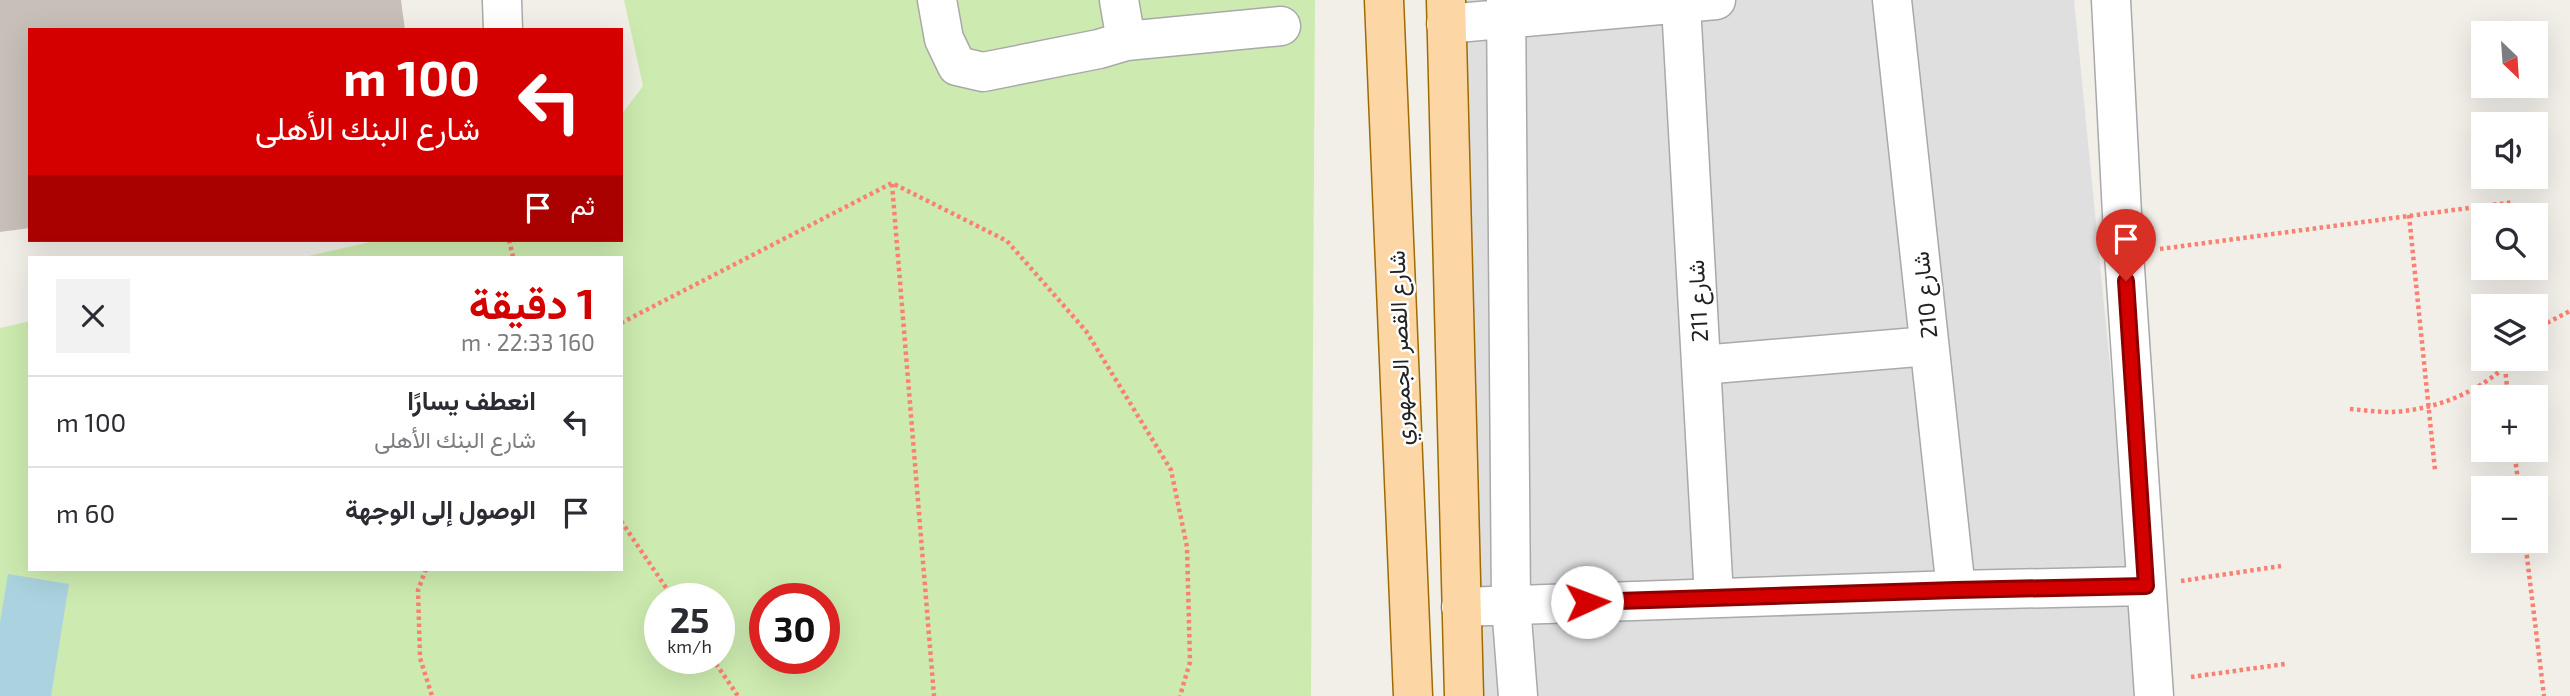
<!DOCTYPE html>
<html lang="ar">
<meta charset="utf-8">
<style>
:root{--surface:#fff;--page:#f2f2f3;--text:#2b2b33;--muted:#7c7c81;--line:#e1e1e2;--accent:#d40000}
body{margin:0;font-family:"Exo 2",Vazirmatn,sans-serif;background:var(--page);color:var(--text);direction:rtl;height:100vh;display:flex;flex-direction:column;font-size:26px;white-space:nowrap}
*{box-sizing:border-box;margin:0}
p{font-size:23px;color:var(--muted)}
.icon{flex:none;width:38px;height:38px;fill:none;stroke:currentColor;stroke-width:2;stroke-linecap:round;stroke-linejoin:round}
.map{position:relative;flex:1;overflow:hidden;direction:ltr}
.side{position:absolute;left:28px;top:256px;width:595px;height:315px;display:flex;flex-direction:column;background:var(--surface);border-radius:0px;box-shadow:0 7px 28px #0002;direction:rtl}
.side>*{flex:none}
.top-card{position:absolute;left:28px;top:28px;width:595px;height:214px;border-radius:0px;box-shadow:0 7px 28px #0002;direction:rtl;background:#d40000;color:#fff;overflow:hidden}
.needle{width:46px;rotate:155deg}
.fabs{position:absolute;left:2471px;top:21px;display:grid;gap:14px}
.fabs a{display:grid;place-items:center;width:77px;height:77px;border-radius:0px;background:var(--surface);box-shadow:0 7px 28px #0002;font-size:35px}
.speed{position:absolute;left:644px;top:583px;display:flex;gap:14px;font-size:35px;font-weight:700;text-align:center}
.speed>*{display:grid;place-content:center;width:91px;height:91px;border-radius:50%;background:var(--surface);box-shadow:0 7px 28px #0002;line-height:1}
.speed small{font-size:18px;font-weight:400}
.speed .limit{border:10px solid #d22;background:#fff;color:#111}
.pin{position:absolute;display:grid;place-items:center;width:60px;height:60px;color:#fff;margin:-72px -30px;border-radius:50% 50% 50% 0;rotate:-45deg;box-shadow:0 0 7px #0007}
.pin .icon{rotate:45deg}
.me{position:absolute;width:77px;margin:-38px;rotate:88deg;stroke-linejoin:round;filter:drop-shadow(0 0 5px #0008)}
.turn{display:flex;align-items:center;gap:24px;height:147px;padding:0 28px;font-size:32px}
.turn .icon{width:91px;height:91px;stroke-width:2.5}
.turn b{display:block;font-size:49px;line-height:60px}
.then{display:flex;align-items:center;height:66px;padding:0 28px;background:#0003;gap:14px;font-size:26px}
.round{display:grid;place-items:center;flex:none;width:74px;height:74px;border-radius:0px;background:var(--page)}
.headline{display:flex;align-items:center;justify-content:space-between;height:119px;padding:0 28px}
h1{font-size:42px;font-weight:700;line-height:52px;color:var(--accent)}
ul{padding:0;list-style:none}
li{display:flex;align-items:center;gap:21px;height:91px;padding:0 28px;border-top:2px solid var(--line)}
li div{flex:1}
li b{display:block;font-size:26px}
li em{font-style:normal}
.map>svg:first-child{display:block}
</style>
<div class="map">
<svg width="2570" height="696" viewBox="0 0 2570 696">
<rect width="100%" height="100%" fill="#f2efe9"/>
<path fill="#e0dfdf" d="M 1431,0 L 2074,0 L 2128,548 L 2138,696 L 1464,696 Z"/>
<path fill="#cdebb0" fill-rule="evenodd" d="M 624,0 L 1315,0 L 1311,696 L 0,696 L 0,328 L 30,321 L 30,569 L 621,569 L 621,257 L 304,257 L 379,240 L 621,240 L 621,115 L 643,86 ZM 660,598 L 719,598 L 719,658 L 660,658 ZM 765,598 L 824,598 L 824,658 L 765,658 Z"/>
<path fill="#aad3df" d="M 8,574 L 69,584 L 51,696 L 0,696 L 0,622 Z"/>
<path fill="#c7bfb8" d="M 0,0 L 401,0 L 405,30 L 30,30 L 30,228 L 0,232 Z"/>
<g fill="none" stroke-linecap="round" stroke-linejoin="round">
<defs>
<path id="minor" d="M 502,0 L 503,30
M 937,0 L 944,39 L 957,66 L 983,72 L 1099,49 L 1126,41 L 1119,0
M 1506,0 L 1511,605 L 1518,696
M 1892,0 L 1956,590
M 2111,0 L 2124,253 L 2154,696
M 1681,5 L 1714,597
M 1446,24 L 1716,0
M 1126,41 L 1281,26
M 1701,365 L 1929,346
M 1461,607 L 1956,590 L 2146,586"/>
<path id="major" d="M 1384,0 L 1413,696
M 1446,0 L 1464,696"/>
</defs>
<use href="#minor" stroke="#a9a9a9" stroke-width="41"/>
<use href="#major" stroke="#a06b00" stroke-width="41"/>
<path stroke="#fa8072" stroke-width="4.5" stroke-dasharray="3.5 3.5" stroke-linecap="butt" d="M 892,184 L 934,696
M 2409,215 L 2435,470
M 509,240 L 513,257
M 2160,249 L 2514,202
M 621,323 L 892,183 L 1007,241 L 1086,331 L 1171,470 L 1187,547 L 1190,662 L 1180,696
M 2536,331 L 2541,326 L 2570,311
M 2505,367 L 2508,397
M 2350,409 C 2363,410 2376,412 2389,412 C 2432,411 2483,392 2512,359
M 2514,450 L 2519,488
M 621,521 L 673,598
M 2525,541 L 2544,696
M 426,569 L 418,590 L 420,658 L 432,696
M 2181,581 L 2281,566
M 712,658 L 738,696
M 2191,677 L 2285,664"/>
<use href="#minor" stroke="#fff" stroke-width="38"/>
<use href="#major" stroke="#fcd6a4" stroke-width="38"/>
</g>
<g fill="none" stroke-linecap="round" stroke-linejoin="round">
<defs>
<path id="route" d="M 1587,602 L 1956,590 L 2146,586 L 2126,281"/>
</defs>
<use href="#route" stroke="#8a0000" stroke-width="18"/>
<use href="#route" stroke="#d40000" stroke-width="12"/>
</g>
<g text-anchor="middle" dominant-baseline="central" stroke-width="5" stroke-linejoin="round" paint-order="stroke">
<g font-size="23" fill="#222" stroke="#fff">
<text transform="translate(1924 295) rotate(-96)">شارع 210</text>
<text transform="translate(1697 301) rotate(-93)">شارع 211</text>
<text transform="translate(1399 348) rotate(-92)">شارع القصر الجمهوري</text>
</g>
</g>
</svg>
<div class="fabs">
<a><svg class="needle" viewBox="-14 -14 28 28"><path d="M0-13l5 13h-10z" fill="#e53935"/><path d="M0 13l5-13h-10z" fill="#7c7c81"/></svg></a>
<a><svg class="icon" aria-label="sound" viewBox="0 0 24 24"><path d="M4 9h4l5-4v14l-5-4H4zM17 9q2 3 0 6"/></svg></a>
<a><svg class="icon" aria-label="search" viewBox="0 0 24 24"><circle cx="10" cy="10" r="6"/><path d="M15 15l6 6"/></svg></a>
<a><svg class="icon" aria-label="layers" viewBox="0 0 24 24"><path d="M12 4l9 5-9 5-9-5zM3 14l9 5 9-5"/></svg></a>
<a>+</a>
<a>−</a>
</div>
<div class="speed"><div>25<small>km/h</small></div><div class="limit">30</div></div>
<div class="pin" style="left:2126px;top:281px;background:#d93025"><svg class="icon" aria-label="arrive" viewBox="0 0 24 24"><path d="M6 21V4h12l-3 4 3 4H6"/></svg></div>
<svg class="me" style="left:1587px;top:602px" viewBox="-20 -20 40 40"><circle r="19" fill="#fff"/><path d="M0-13L10 11 0 6-10 11z" fill="#d40000"/></svg>
<div class="top-card">
<div class="turn"><svg class="icon" aria-label="left" viewBox="0 0 24 24"><path d="M17 20v-9H6M10 6l-5 5 5 5"/></svg><div><b>100 m</b>شارع البنك الأهلى</div></div>
<div class="then">ثم<svg class="icon" aria-label="arrive" viewBox="0 0 24 24"><path d="M6 21V4h12l-3 4 3 4H6"/></svg></div>
</div>
<section class="side">
<div class="headline"><div><h1>1 دقيقة</h1><p>160 m · 22:33</p></div><a class="round"><svg class="icon" aria-label="close" viewBox="0 0 24 24"><path d="M6 6l12 12M18 6L6 18"/></svg></a></div>
<ul>
<li><svg class="icon" aria-label="left" viewBox="0 0 24 24"><path d="M17 20v-9H6M10 6l-5 5 5 5"/></svg><div><b>انعطف يسارًا</b><p>شارع البنك الأهلى</p></div><em>100 m</em></li>
<li><svg class="icon" aria-label="arrive" viewBox="0 0 24 24"><path d="M6 21V4h12l-3 4 3 4H6"/></svg><div><b>الوصول إلى الوجهة</b></div><em>60 m</em></li>
</ul>
</section>
</div>
